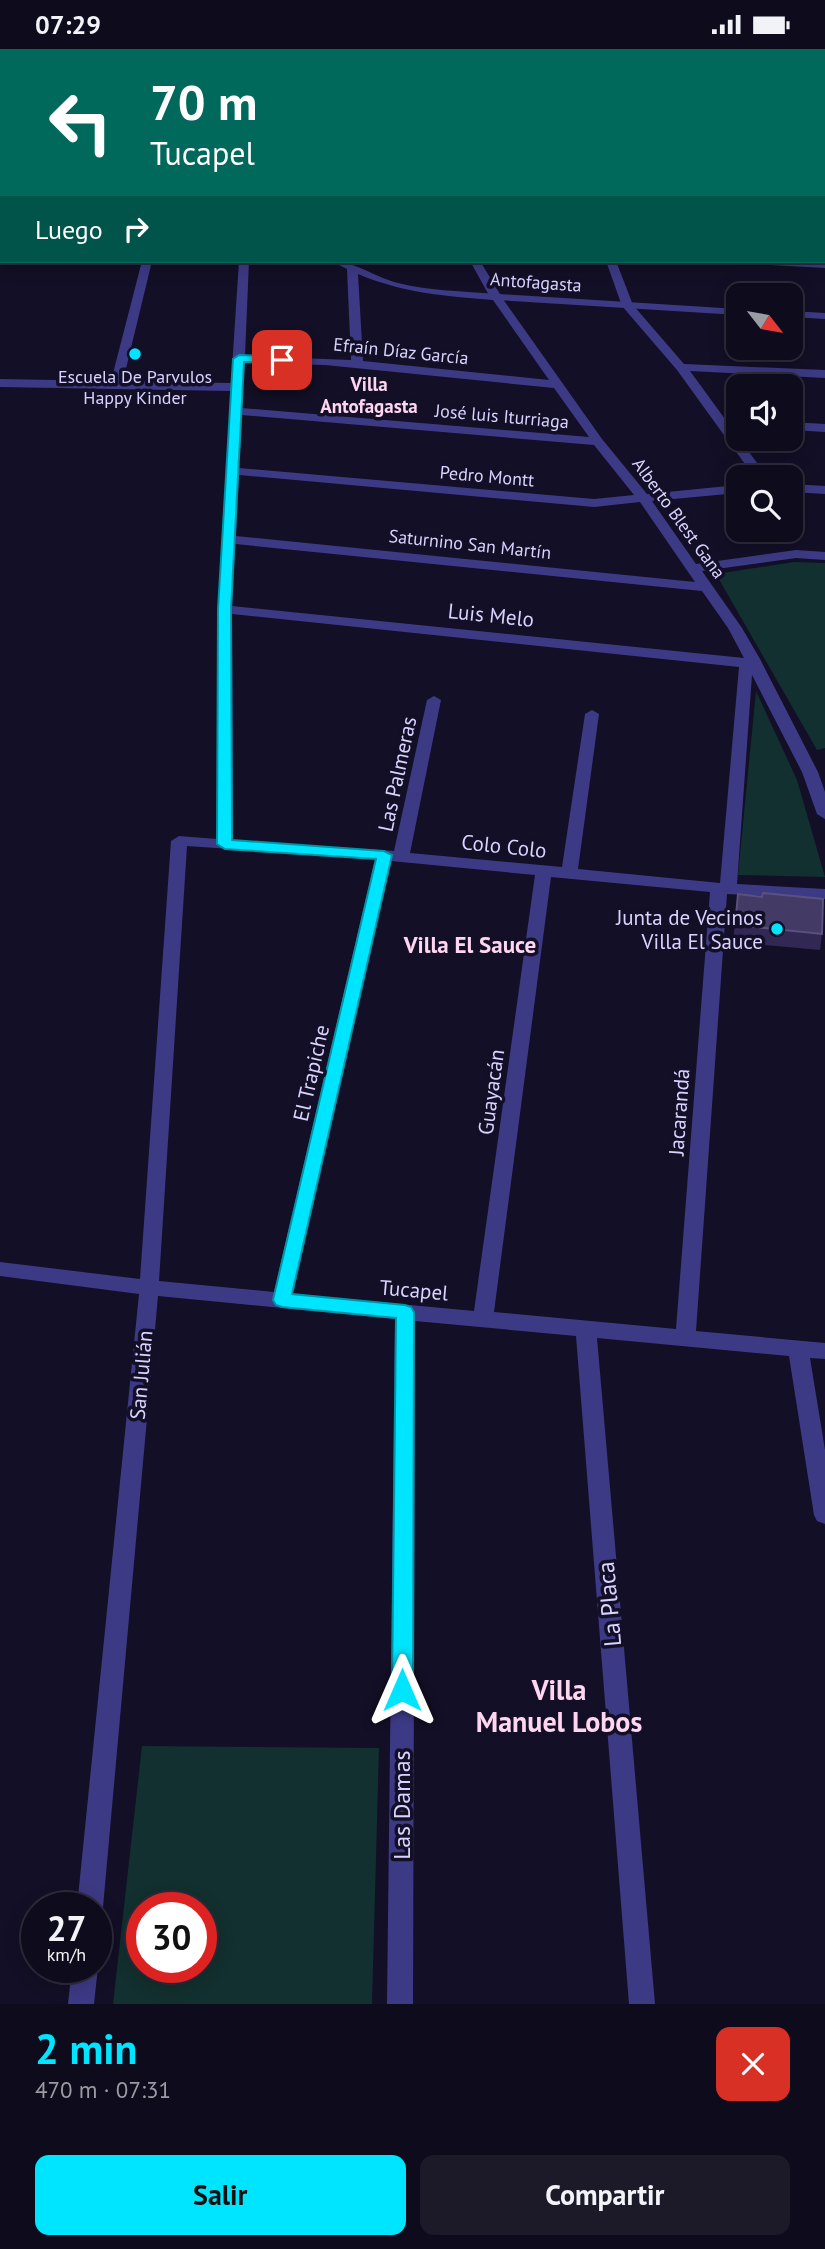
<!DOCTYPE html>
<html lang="es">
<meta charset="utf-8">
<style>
:root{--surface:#0e0b1c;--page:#1c1929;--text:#f1f3f6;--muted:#9b9ba3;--line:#2e2b3b;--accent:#00e5ff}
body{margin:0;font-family:"PT Sans",sans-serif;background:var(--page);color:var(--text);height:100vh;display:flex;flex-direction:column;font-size:26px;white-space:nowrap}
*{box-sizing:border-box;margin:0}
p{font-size:23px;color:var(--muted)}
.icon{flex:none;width:38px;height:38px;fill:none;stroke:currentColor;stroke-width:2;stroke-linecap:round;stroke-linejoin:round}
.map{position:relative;height:1955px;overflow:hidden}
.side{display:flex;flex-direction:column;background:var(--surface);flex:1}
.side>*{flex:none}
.top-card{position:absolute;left:0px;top:0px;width:826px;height:214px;box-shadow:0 4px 18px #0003,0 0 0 2px var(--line);background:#00695c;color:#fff;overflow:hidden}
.needle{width:46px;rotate:121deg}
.tools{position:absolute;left:726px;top:234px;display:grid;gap:14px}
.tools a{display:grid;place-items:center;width:77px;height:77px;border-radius:14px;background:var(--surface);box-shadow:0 4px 18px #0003,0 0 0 2px var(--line);font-size:35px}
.speed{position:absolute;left:21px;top:1843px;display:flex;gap:14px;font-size:35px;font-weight:700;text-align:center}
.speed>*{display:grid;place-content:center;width:91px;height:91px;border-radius:50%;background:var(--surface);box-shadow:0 4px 18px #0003,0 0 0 2px var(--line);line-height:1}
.speed small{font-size:18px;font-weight:400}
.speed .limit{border:10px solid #d22;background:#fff;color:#111}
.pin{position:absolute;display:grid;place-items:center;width:60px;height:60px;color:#fff;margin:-30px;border-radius:14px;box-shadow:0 4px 10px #0006}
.me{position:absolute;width:77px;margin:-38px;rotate:0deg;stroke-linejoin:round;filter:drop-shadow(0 0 5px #0008)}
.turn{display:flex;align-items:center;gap:24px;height:147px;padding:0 35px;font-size:32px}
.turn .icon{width:91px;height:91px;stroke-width:2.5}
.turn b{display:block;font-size:49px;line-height:60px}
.then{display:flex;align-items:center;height:66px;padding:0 35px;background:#0003;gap:14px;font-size:26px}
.round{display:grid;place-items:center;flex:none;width:74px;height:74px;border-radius:14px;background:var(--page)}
.head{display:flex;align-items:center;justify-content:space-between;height:119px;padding:0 35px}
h1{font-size:42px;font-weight:800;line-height:52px;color:var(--accent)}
.button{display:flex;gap:14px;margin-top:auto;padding:14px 35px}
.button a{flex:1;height:80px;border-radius:14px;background:var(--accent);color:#111;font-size:28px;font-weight:800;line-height:80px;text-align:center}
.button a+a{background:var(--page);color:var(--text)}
.status{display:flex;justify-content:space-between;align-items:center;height:49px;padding:0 35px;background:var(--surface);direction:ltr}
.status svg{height:19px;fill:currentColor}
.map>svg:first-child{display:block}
</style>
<div class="status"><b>07:29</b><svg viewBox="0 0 49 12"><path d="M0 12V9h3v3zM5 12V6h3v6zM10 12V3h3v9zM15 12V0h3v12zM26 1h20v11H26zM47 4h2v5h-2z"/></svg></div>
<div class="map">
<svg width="825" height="1955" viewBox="0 0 825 1955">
<rect width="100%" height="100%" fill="#130f26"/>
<path fill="#12302f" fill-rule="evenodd" d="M 542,0 L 825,0 L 825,18 L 824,2 Z
M 794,513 L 825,514 L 825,699 L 817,701 L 716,525 Z
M 756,642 L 797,731 L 825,828 L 738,826 Z
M 142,1697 L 379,1699 L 372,1955 L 113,1955 ZM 201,1858 L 201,1918 L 142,1918 L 142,1858 Z"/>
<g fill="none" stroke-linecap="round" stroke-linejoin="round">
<path fill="#3d3a85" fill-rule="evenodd" d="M 69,0 L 79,0 L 69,2 Z
M 182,0 L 192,0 L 182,2 Z
M 0,16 L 2,16 L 2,22 L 0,22 Z
M 0,108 L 2,108 L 2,114 L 0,114 Z
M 824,165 L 825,165 L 825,171 L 824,171 Z
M 0,176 L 2,176 L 0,187 Z
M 0,194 L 2,194 L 2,200 L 0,200 Z
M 142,212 L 152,212 L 123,332 L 231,334 L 239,212 L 249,212 L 245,307 L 351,311 L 347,220 L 331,212 C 355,212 374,228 398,234 C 430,242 463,242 496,245 L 500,246 L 602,390 L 647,445 L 738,436 L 738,444 L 652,452 L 696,515 L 796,501 L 825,503 L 825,511 L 796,509 L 702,522 L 742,579 L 760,610 L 818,723 L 825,743 L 825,770 L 817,765 L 802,723 L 752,626 L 737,835 L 825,840 L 825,850 L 727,845 L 696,1282 L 825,1294 L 825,1310 L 810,1309 L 825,1401 L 825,1475 L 817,1472 L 814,1466 L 789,1307 L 597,1289 L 655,1955 L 629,1955 L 576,1287 L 415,1272 L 413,1955 L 387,1955 L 395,1270 L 158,1247 L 103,1858 L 96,1868 L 96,1858 L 77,1858 L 139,1245 L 0,1227 L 0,1213 L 140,1230 L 171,792 L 179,787 L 217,790 L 218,560 L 231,342 L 0,338 L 0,330 L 111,332 ZM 358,225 C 403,244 444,247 493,251 L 549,331 L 363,312 ZM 244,314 L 325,316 L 554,339 L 589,388 L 242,359 ZM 242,366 L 594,396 L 634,446 L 594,450 L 239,419 ZM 239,426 L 594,458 L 640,453 L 695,533 L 236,487 ZM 235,495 L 702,542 L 728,579 L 744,609 L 232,557 ZM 232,565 L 739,618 L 720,834 L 578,820 L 599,665 L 592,661 L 585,665 L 562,818 L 410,804 L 441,651 L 434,647 L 427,651 L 394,802 L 233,791 ZM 187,797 L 375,810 L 274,1243 L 159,1232 ZM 391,812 L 535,826 L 474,1262 L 293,1245 ZM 551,828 L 710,843 L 676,1280 L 494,1263 Z
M 606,212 L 616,212 L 633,256 L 684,315 L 825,321 L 825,329 L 690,322 L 768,429 L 755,429 L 677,321 L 622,257 Z
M 746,212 L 825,213 L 825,219 L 751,215 Z
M 791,373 L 825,375 L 825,383 L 791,381 Z
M 791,435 L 825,437 L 825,445 L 791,443 Z
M 96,1914 L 98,1918 L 94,1955 L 68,1955 L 72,1918 L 96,1918 Z"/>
<path fill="#3d3a85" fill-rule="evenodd" d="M 345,0 L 355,0 L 345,2 Z
M 470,212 L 480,212 L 500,245 L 738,260 L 738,266 L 496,251 L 490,248 Z
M 791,262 L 825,264 L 825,270 L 791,268 Z"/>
</g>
<path fill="#312854" d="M 738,845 L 822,885 L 820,901 L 733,893 Z"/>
<path fill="#433a66" stroke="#5a527e" stroke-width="2" d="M 763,844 L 823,850 L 822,885 L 735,876 L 738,845 L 762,848 Z"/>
<path fill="#00e5ff" stroke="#0095a6" stroke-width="2" d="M 239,306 L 282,307 L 287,311 L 282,314 L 244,313 L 231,560 L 232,791 L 384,802 L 392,806 L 292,1245 L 405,1256 L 411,1258 L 414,1263 L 413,1641 L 410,1648 L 402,1651 L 395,1648 L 392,1641 L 396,1269 L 282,1258 L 276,1256 L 273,1251 L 376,810 L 225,800 L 217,795 L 218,560 L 233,310 Z"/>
<g fill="#00e5ff" stroke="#130f26" stroke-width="2.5">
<circle cx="135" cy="305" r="7"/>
<circle cx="777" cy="880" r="7"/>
</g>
<g text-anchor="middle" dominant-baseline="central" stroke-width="7" stroke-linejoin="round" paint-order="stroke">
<g font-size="18" fill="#d9d4ff" stroke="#130f26">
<text transform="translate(536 233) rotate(4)">Antofagasta</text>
<text transform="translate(401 302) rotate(6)">Efraín Díaz García</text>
<text transform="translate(502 367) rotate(5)">José luis Iturriaga</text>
<text transform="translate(487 427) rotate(5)">Pedro Montt</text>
<text transform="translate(679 469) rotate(54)">Alberto Blest Gana</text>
<text transform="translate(470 495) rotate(6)">Saturnino San Martín</text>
</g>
<g font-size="18" fill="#d9d4ff" stroke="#130f26">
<text x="135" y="327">Escuela De Parvulos<tspan x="135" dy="21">Happy Kinder</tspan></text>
</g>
<g font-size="19" font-weight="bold" fill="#ffd6f0" stroke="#130f26">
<text x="369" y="335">Villa<tspan x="369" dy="22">Antofagasta</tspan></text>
</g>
<g font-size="21" fill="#d9d4ff" stroke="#130f26">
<text transform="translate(491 566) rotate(6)">Luis Melo</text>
<text transform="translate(397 725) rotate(-78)">Las Palmeras</text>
<text transform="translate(504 797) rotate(6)">Colo Colo</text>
<text transform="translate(311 1024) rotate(-77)">El Trapiche</text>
<text transform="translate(491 1043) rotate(-82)">Guayacán</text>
<text transform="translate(679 1063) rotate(-86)">Jacarandá</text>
<text transform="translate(414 1241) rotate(5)">Tucapel</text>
<text transform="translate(141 1326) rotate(-85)">San Julián</text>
</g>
<g font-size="21" fill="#d9d4ff" stroke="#130f26" text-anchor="end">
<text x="763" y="868">Junta de Vecinos<tspan x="763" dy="24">Villa El Sauce</tspan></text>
</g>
<g font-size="23" font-weight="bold" fill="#ffd6f0" stroke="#130f26">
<text x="470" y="895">Villa El Sauce</text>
</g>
<g font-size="24" fill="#d9d4ff" stroke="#130f26">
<text transform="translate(609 1555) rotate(-95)">La Placa</text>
<text transform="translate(401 1756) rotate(-90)">Las Damas</text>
</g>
<g font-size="28" font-weight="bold" fill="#ffd6f0" stroke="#130f26">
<text x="559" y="1640">Villa<tspan x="559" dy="32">Manuel Lobos</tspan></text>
</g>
</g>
</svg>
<div class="tools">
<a><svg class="needle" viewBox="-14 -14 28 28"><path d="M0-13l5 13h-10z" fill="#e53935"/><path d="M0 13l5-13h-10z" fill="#9b9ba3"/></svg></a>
<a><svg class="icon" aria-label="sound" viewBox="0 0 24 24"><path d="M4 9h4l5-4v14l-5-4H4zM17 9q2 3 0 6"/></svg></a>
<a><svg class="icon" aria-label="search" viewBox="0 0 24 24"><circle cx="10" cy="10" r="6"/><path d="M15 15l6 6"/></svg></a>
</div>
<div class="speed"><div>27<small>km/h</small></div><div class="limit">30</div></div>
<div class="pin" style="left:282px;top:311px;background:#d93025"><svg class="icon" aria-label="arrive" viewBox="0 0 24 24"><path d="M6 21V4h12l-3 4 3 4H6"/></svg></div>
<svg class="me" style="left:402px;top:1641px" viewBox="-20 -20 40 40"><path d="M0-17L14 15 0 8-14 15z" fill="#00e5ff" stroke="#fff" stroke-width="4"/></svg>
<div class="top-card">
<div class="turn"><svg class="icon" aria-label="left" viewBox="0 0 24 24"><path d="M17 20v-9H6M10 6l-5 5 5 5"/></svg><div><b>70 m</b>Tucapel</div></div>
<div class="then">Luego<svg class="icon" aria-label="right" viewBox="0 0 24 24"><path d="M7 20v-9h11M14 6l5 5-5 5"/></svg></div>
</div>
</div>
<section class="side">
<div class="head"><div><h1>2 min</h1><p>470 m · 07:31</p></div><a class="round" style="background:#d93025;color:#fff"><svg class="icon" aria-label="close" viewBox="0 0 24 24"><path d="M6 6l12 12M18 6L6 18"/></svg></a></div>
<div class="button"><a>Salir</a><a>Compartir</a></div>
</section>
